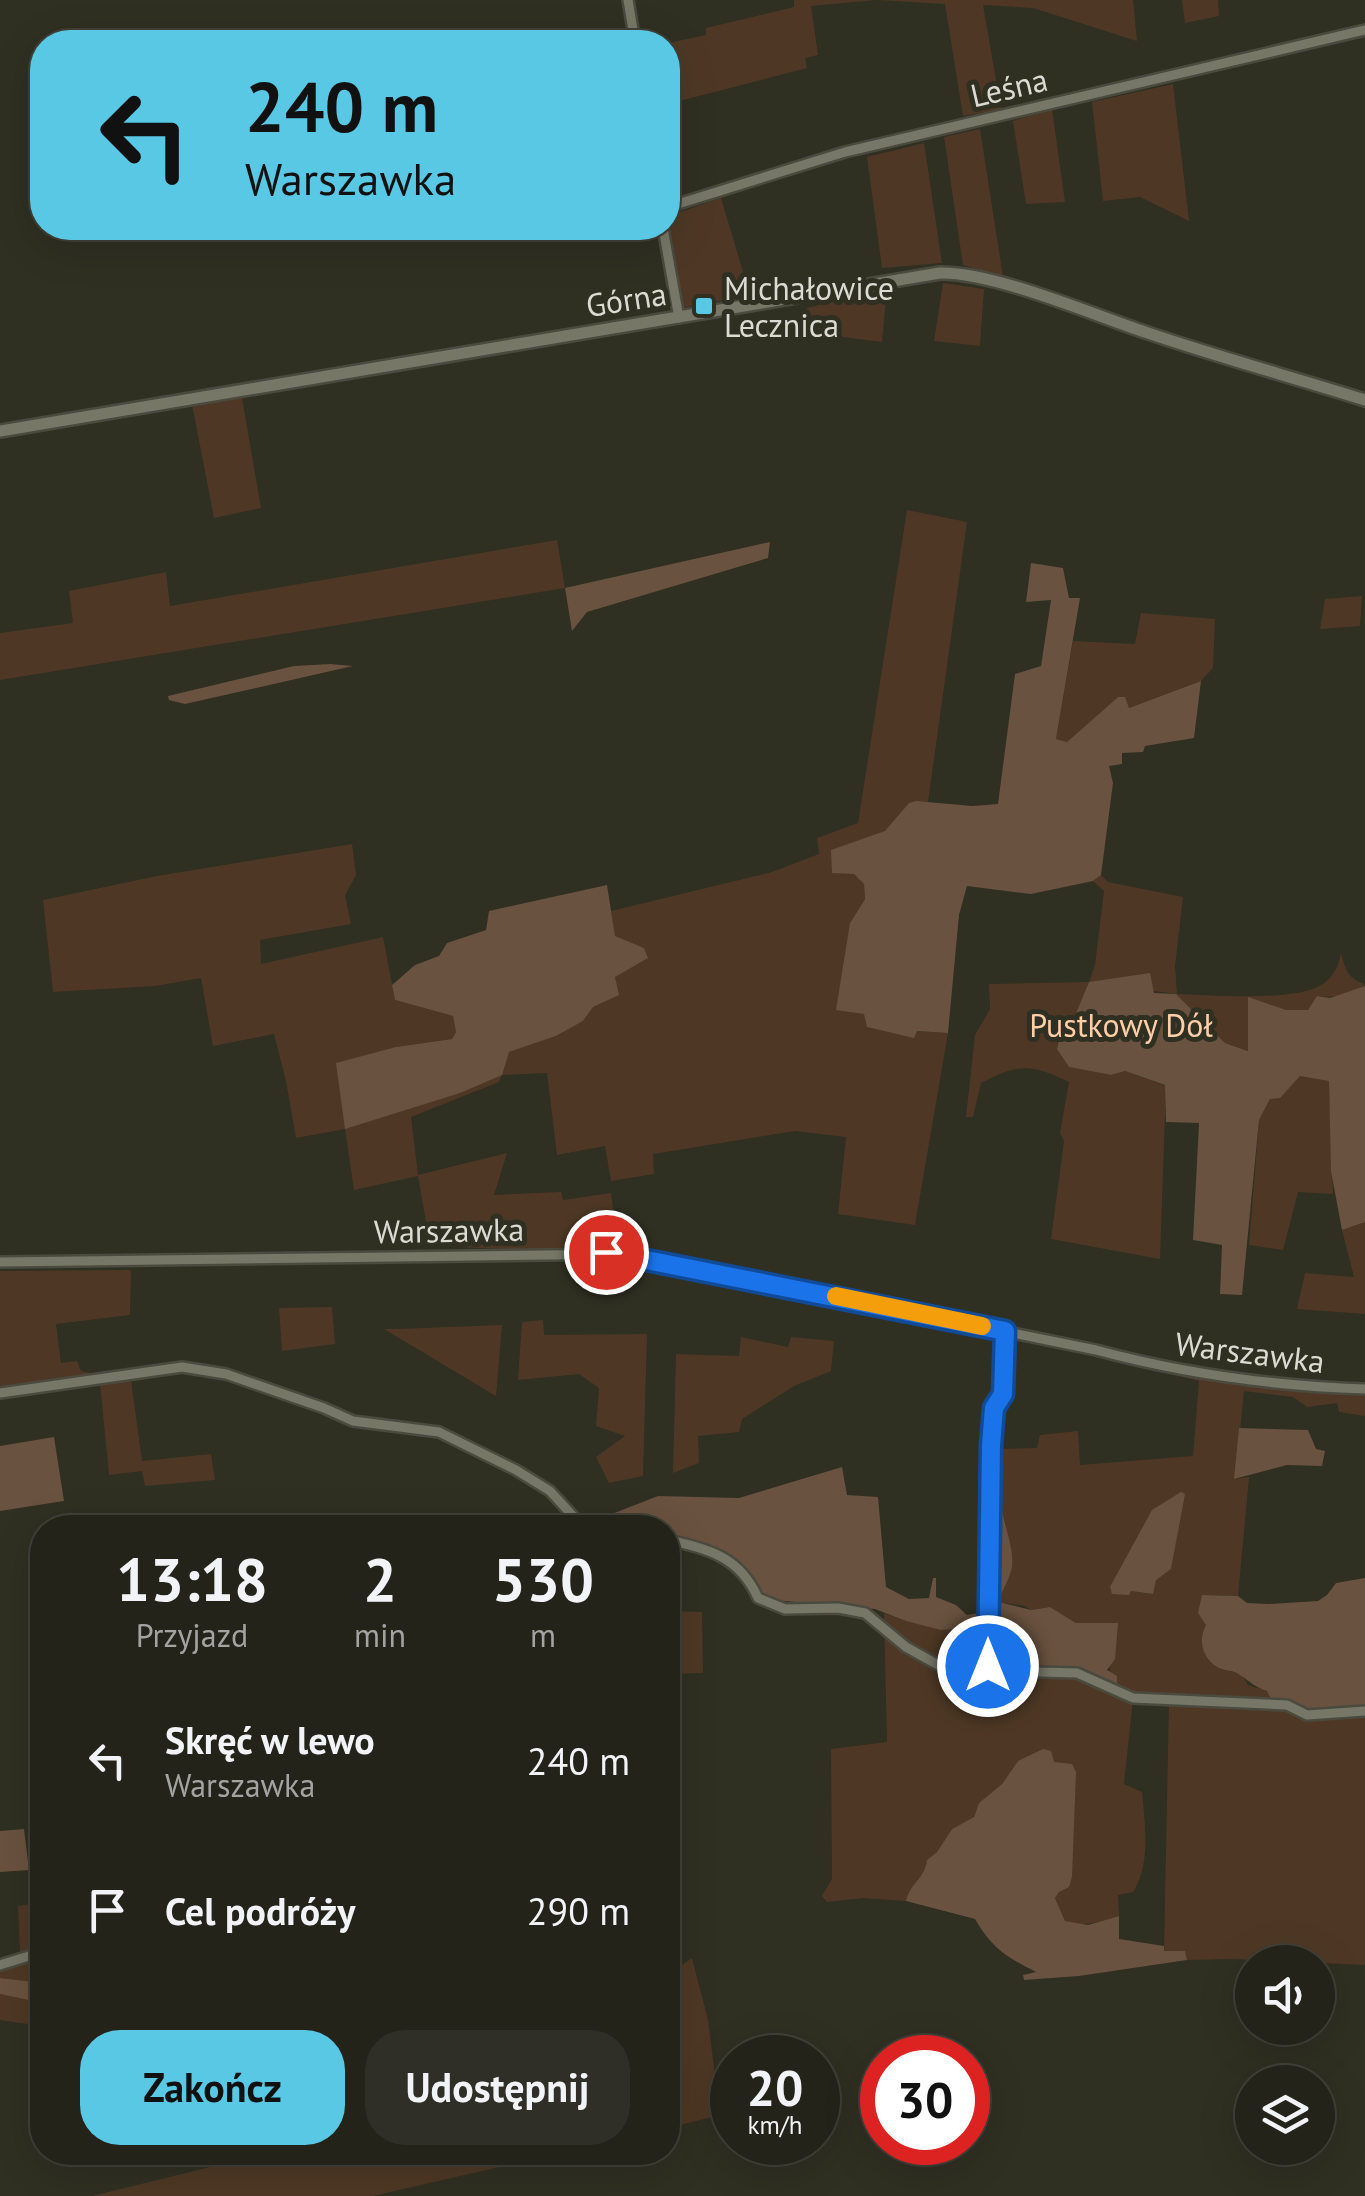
<!DOCTYPE html>
<html lang="pl">
<meta charset="utf-8">
<style>
:root{--surface:#23231a;--page:#2f2f27;--text:#f1f3f6;--muted:#a3a4a2;--line:#404039;--accent:#59c8e4}
body{margin:0;font-family:"PT Sans",sans-serif;background:var(--page);color:var(--text);height:100vh;display:flex;flex-direction:column;font-size:38px;white-space:nowrap}
*{box-sizing:border-box;margin:0}
p{font-size:32px;color:var(--muted)}
.icon{flex:none;width:55px;height:55px;fill:none;stroke:currentColor;stroke-width:2;stroke-linecap:round;stroke-linejoin:round}
.map{position:relative;flex:1;overflow:hidden}
.side{position:absolute;left:30px;top:1515px;width:650px;height:650px;display:flex;flex-direction:column;background:var(--surface);border-radius:40px;box-shadow:0 10px 40px #0002,0 0 0 2px var(--line)}
.side>*{flex:none}
.hud{position:absolute;left:30px;top:30px;width:650px;height:210px;border-radius:40px;box-shadow:0 10px 40px #0002,0 0 0 2px var(--line);background:#59c8e4;color:#111;overflow:hidden}
.buttons{position:absolute;left:1235px;top:1945px;display:grid;gap:20px}
.buttons a{display:grid;place-items:center;width:100px;height:100px;border-radius:50%;background:var(--surface);box-shadow:0 10px 40px #0002,0 0 0 2px var(--line);font-size:50px}
.speed{position:absolute;left:710px;top:2035px;display:flex;gap:20px;font-size:50px;font-weight:700;text-align:center}
.speed>*{display:grid;place-content:center;width:130px;height:130px;border-radius:50%;background:var(--surface);box-shadow:0 10px 40px #0002,0 0 0 2px var(--line);line-height:1}
.speed small{font-size:25px;font-weight:400}
.speed .limit{border:15px solid #d22;background:#fff;color:#111}
.pin{position:absolute;display:grid;place-items:center;width:85px;height:85px;color:#fff;margin:-42px;border:5px solid #fff;border-radius:50%;box-shadow:0 2px 10px #0007}
.me{position:absolute;width:110px;margin:-55px;rotate:0deg;stroke-linejoin:round;filter:drop-shadow(0 0 8px #0008)}
.turn{display:flex;align-items:center;gap:35px;height:210px;padding:0 50px;font-size:45px}
.turn .icon{width:130px;height:130px;stroke-width:2.5}
.turn b{display:block;font-size:70px;line-height:85px}
.eta{display:flex;justify-content:space-evenly;align-items:center;height:170px;text-align:center}
.eta b{font-size:60px;font-weight:700;line-height:70px}
.action{display:flex;gap:20px;margin-top:auto;padding:20px 50px}
.action a{flex:1;height:115px;border-radius:40px;background:var(--accent);color:#111;font-size:40px;font-weight:700;line-height:115px;text-align:center}
.action a+a{background:var(--page);color:var(--text)}
ul{padding:0;list-style:none}
li{display:flex;align-items:center;gap:30px;height:150px;padding:0 50px}
li div{flex:1}
li b{display:block;font-size:38px}
li em{font-style:normal}
.map>svg:first-child{display:block}
</style>
<div class="map">
<svg width="1365" height="2196" viewBox="0 0 1365 2196">
<rect width="100%" height="100%" fill="#2f2f22"/>
<path fill="#4e3825" fill-rule="evenodd" d="M 794,0 L 1133,0 L 1137,41 L 1033,8 L 983,5 L 1001,109 L 963,116 L 945,4 L 877,0 L 811,6 L 818,55 L 805,58 L 807,68 L 668,104 L 668,43 L 706,35 L 706,28 L 794,7 Z
M 1182,0 L 1218,0 L 1219,16 L 1185,23 Z
M 1173,84 L 1189,221 L 1140,197 L 1103,201 L 1092,102 Z
M 1052,109 L 1065,202 L 1026,204 L 1013,121 Z
M 980,129 L 1003,277 L 963,265 L 944,137 Z
M 924,143 L 942,263 L 882,268 L 867,157 Z
M 721,198 L 750,295 L 681,308 L 668,216 Z
M 943,283 L 984,289 L 980,346 L 934,341 Z
M 887,288 L 882,342 L 803,332 L 807,308 Z
M 242,398 L 261,508 L 214,518 L 192,404 Z
M 907,510 L 967,522 L 928,802 L 909,803 L 854,874 L 864,884 L 865,899 L 850,923 L 867,1027 L 914,1037 L 916,1031 L 948,1033 L 915,1225 L 838,1214 L 846,1137 L 795,1131 L 653,1154 L 654,1174 L 611,1181 L 605,1146 L 557,1155 L 547,1073 L 502,1075 L 499,1082 L 411,1117 L 418,1175 L 507,1153 L 494,1195 L 561,1192 L 563,1200 L 611,1193 L 618,1244 C 555,1251 493,1251 430,1244 L 418,1176 L 354,1190 L 345,1129 L 296,1138 L 286,1081 L 274,1034 L 213,1046 L 201,978 L 155,986 L 53,992 L 43,900 L 157,876 L 352,844 L 356,875 L 345,895 L 351,924 L 260,940 L 261,964 L 383,937 L 395,1000 L 453,1016 L 456,1032 L 452,1039 L 396,1047 L 407,1107 L 460,1093 L 509,1052 L 556,1036 L 583,1021 L 593,1007 L 618,995 L 615,977 L 644,948 L 615,937 L 611,911 L 772,872 L 819,854 L 817,838 L 858,823 Z
M 557,540 L 565,588 L 0,680 L 0,633 L 73,623 L 69,591 L 166,572 L 170,606 Z
M 1362,596 L 1360,626 L 1320,629 L 1325,599 Z
M 1141,613 L 1215,619 L 1213,668 L 1201,681 L 1129,708 L 1118,697 L 1067,742 L 1056,739 L 1073,641 L 1135,644 Z
M 1101,875 L 1108,882 L 1183,897 L 1175,966 L 1177,994 C 1210,995 1294,1002 1321,985 C 1334,977 1338,967 1341,953 C 1345,969 1348,979 1365,984 C 1355,996 1332,998 1317,996 L 1309,1010 L 1286,1010 L 1249,1051 L 1225,1043 L 1176,994 L 1089,982 L 1071,1025 L 1060,1036 L 1057,1048 L 1069,1067 L 1111,1075 L 1125,1071 L 1166,1086 L 1160,1259 L 1051,1239 L 1064,1141 L 1060,1133 L 1069,1082 C 1030,1063 1018,1064 981,1083 L 973,1117 L 966,1117 L 975,1035 L 990,1009 L 989,984 L 1089,982 L 1095,965 L 1104,891 L 1093,881 Z
M 1334,1020 L 1329,1089 L 1333,1194 L 1298,1192 L 1283,1250 L 1249,1245 L 1259,1120 L 1270,1099 Z
M 1365,1222 L 1365,1314 L 1297,1309 L 1305,1273 L 1354,1277 L 1342,1230 Z
M 131,1270 L 130,1315 L 56,1324 L 61,1363 L 77,1361 L 81,1371 L 99,1375 L 0,1389 L 0,1271 Z
M 332,1307 L 335,1344 L 282,1351 L 279,1308 Z
M 543,1320 L 544,1335 L 647,1334 L 643,1476 L 609,1483 L 596,1457 L 625,1436 L 596,1426 L 599,1388 L 579,1374 L 518,1380 L 522,1322 Z
M 502,1325 L 496,1396 L 384,1329 L 397,1329 Z
M 741,1337 L 788,1347 L 791,1337 L 834,1341 L 831,1371 L 794,1386 L 742,1419 L 739,1432 L 698,1436 L 699,1463 L 673,1473 L 676,1354 L 739,1356 Z
M 1136,1365 L 1246,1384 L 1365,1395 L 1365,1416 L 1339,1412 L 1337,1403 L 1307,1407 L 1293,1397 L 1244,1391 L 1235,1479 L 1249,1477 L 1238,1596 L 1202,1595 L 1215,1666 L 1242,1675 L 1248,1685 L 1267,1691 L 1365,1711 L 1365,1965 L 1235,1959 L 1187,1960 L 1185,1951 L 1164,1951 L 1169,1701 L 1133,1699 L 1124,1784 L 1142,1792 C 1145,1825 1151,1864 1133,1892 L 1118,1895 L 1119,1916 C 1101,1921 1084,1928 1065,1921 L 1055,1898 L 1059,1892 L 1072,1764 L 1018,1761 L 1002,1784 L 979,1803 L 974,1817 L 952,1829 L 937,1852 L 927,1860 C 924,1880 911,1883 906,1901 L 863,1898 L 827,1902 L 822,1896 L 832,1879 L 831,1749 L 887,1742 L 884,1613 L 906,1621 L 991,1626 L 1007,1661 L 1109,1673 L 1117,1623 L 1076,1623 L 1050,1607 L 1031,1610 L 1025,1606 L 999,1602 L 1004,1582 L 1011,1572 L 993,1510 L 993,1449 L 1037,1448 L 1040,1435 L 1078,1431 L 1080,1465 L 1193,1456 L 1199,1381 ZM 1184,1493 L 1171,1569 L 1156,1579 L 1152,1594 L 1131,1591 Z
M 131,1380 L 142,1461 L 211,1454 L 215,1480 L 145,1486 L 142,1471 L 109,1475 L 100,1383 Z
M 668,1611 L 702,1612 L 703,1673 L 668,1674 Z
M 42,1902 L 42,1948 L 20,1952 L 18,1906 Z
M 42,1955 L 42,1983 L 0,1978 L 0,1968 Z
M 692,1958 L 708,2020 L 720,2115 L 668,2128 L 668,1975 Z
M 0,1994 L 42,2003 L 42,2026 L 0,2020 Z
M 256,2153 L 256,2152 L 560,2153 L 373,2196 L 92,2196 L 255,2156 Z"/>
<path fill="#69523f" d="M 770,542 L 768,558 L 587,612 L 572,631 L 565,588 Z
M 1031,563 L 1063,568 L 1069,598 L 1080,598 L 1056,739 L 1067,742 L 1118,697 L 1125,697 L 1129,708 L 1201,681 L 1194,738 L 1145,746 L 1143,752 L 1122,753 L 1122,764 L 1109,766 L 1113,783 L 1101,875 L 1093,881 L 1031,894 L 967,886 L 959,915 L 948,1033 L 917,1031 L 914,1038 L 867,1027 L 864,1014 L 836,1010 L 850,923 L 865,899 L 864,884 L 854,874 L 832,873 L 831,850 L 885,831 L 909,803 L 916,801 L 972,806 L 998,804 L 1015,674 L 1041,666 L 1051,600 L 1026,602 Z
M 330,664 L 353,666 L 185,704 L 169,700 L 168,696 L 294,666 Z
M 607,885 L 615,936 L 644,948 L 648,958 L 615,977 L 619,995 L 593,1007 L 583,1021 L 556,1036 L 509,1052 L 502,1075 L 460,1093 L 345,1129 L 336,1063 L 396,1047 L 452,1039 L 456,1032 L 453,1016 L 395,1000 L 392,985 L 415,965 L 439,956 L 447,943 L 486,930 L 489,911 Z
M 1150,973 L 1154,993 L 1176,994 L 1225,1043 L 1248,1051 L 1248,997 L 1286,1010 L 1308,1010 L 1317,996 L 1330,998 L 1365,986 L 1365,1222 L 1342,1230 L 1331,1171 L 1329,1081 L 1300,1076 L 1280,1098 L 1270,1099 L 1259,1120 L 1242,1295 L 1220,1294 L 1222,1245 L 1193,1240 L 1199,1123 L 1166,1122 L 1165,1085 L 1125,1071 L 1111,1075 L 1069,1067 L 1057,1049 L 1060,1036 L 1071,1025 L 1089,982 Z
M 1239,1428 L 1308,1430 L 1316,1449 L 1325,1451 L 1322,1466 L 1287,1465 L 1234,1479 Z
M 54,1437 L 64,1501 L 0,1511 L 0,1446 Z
M 842,1467 L 847,1495 L 878,1497 L 886,1587 L 909,1599 L 929,1598 L 933,1578 L 936,1578 L 936,1597 L 956,1605 L 967,1615 L 979,1613 L 983,1597 L 990,1593 L 993,1510 L 1002,1511 C 1005,1527 1016,1555 1011,1571 C 1008,1582 1001,1591 999,1602 L 1031,1610 L 1050,1607 L 1076,1623 L 1118,1623 L 1115,1659 L 1107,1670 L 1117,1676 L 1117,1687 L 1077,1673 L 1012,1666 L 991,1626 L 941,1630 L 906,1621 L 875,1609 L 763,1599 C 742,1552 714,1548 668,1538 L 668,1528 L 599,1527 L 594,1521 L 658,1496 L 739,1498 Z
M 1181,1492 L 1185,1494 L 1171,1569 L 1156,1580 L 1153,1594 L 1131,1591 L 1129,1595 L 1112,1594 L 1110,1587 L 1152,1510 Z
M 1365,1578 L 1365,1711 L 1307,1715 L 1271,1699 L 1267,1691 C 1254,1687 1251,1682 1240,1675 C 1234,1670 1224,1671 1217,1667 C 1202,1658 1198,1639 1206,1625 L 1198,1613 L 1202,1595 L 1238,1596 L 1247,1603 L 1268,1604 L 1318,1601 L 1327,1595 L 1336,1583 Z
M 1043,1749 L 1051,1751 L 1054,1762 L 1072,1764 L 1076,1772 L 1072,1877 L 1069,1887 L 1059,1892 L 1055,1898 L 1065,1921 L 1088,1925 L 1119,1916 L 1119,1939 L 1164,1946 L 1164,1951 L 1185,1951 L 1187,1960 L 1079,1976 L 1024,1980 L 1023,1975 L 1036,1972 C 1006,1957 992,1948 975,1919 L 906,1901 C 910,1883 924,1880 927,1860 L 937,1852 L 952,1829 L 974,1817 L 979,1803 L 1002,1784 L 1018,1761 Z
M 24,1829 L 29,1870 L 0,1872 L 0,1831 Z
M 0,1978 L 42,1983 L 42,2003 L 0,1994 Z"/>
<g fill="none" stroke-linecap="round" stroke-linejoin="round">
<defs>
<path id="minor" d="M 628,0 L 635,42
M 668,207 L 845,152 L 1365,30
M 663,228 L 679,318
M 0,1262 L 624,1254 L 1096,1350 C 1185,1374 1274,1386 1365,1389
M 0,1393 L 182,1367 L 226,1374 L 324,1408 L 353,1421 L 439,1432 L 516,1470 L 550,1491 L 584,1528
M 668,1540 C 709,1549 740,1557 758,1598 L 785,1609 L 838,1608 L 865,1613 L 906,1647 L 940,1666 L 1013,1666 L 1040,1672 L 1077,1673 L 1133,1698 L 1287,1705 L 1307,1715 L 1365,1711
M 988,1666 L 990,1473 L 993,1417 L 1003,1393 L 1005,1331
M 0,1965 L 42,1952"/>
<path id="tertiary" d="M 0,431 L 940,273 C 994,272 1091,314 1145,332 C 1218,357 1292,377 1365,400"/>
</defs>
<use href="#minor" stroke="#4b4a3f" stroke-width="14"/>
<use href="#tertiary" stroke="#4b4a3f" stroke-width="16"/>
<use href="#minor" stroke="#777768" stroke-width="9"/>
<use href="#tertiary" stroke="#777768" stroke-width="11"/>
</g>
<g fill="none" stroke-linecap="round" stroke-linejoin="round">
<defs>
<path id="route" d="M 606,1252 L 1005,1331 L 1003,1394 L 994,1408 L 991,1445 L 988,1666"/>
</defs>
<use href="#route" stroke="#114b97" stroke-width="25"/>
<use href="#route" stroke="#1a73e8" stroke-width="18"/>
<path stroke="#f59e0b" stroke-width="18" d="M 836,1296 L 982,1326"/>
</g>
<rect fill="#59c8e4" stroke="#2f2f22" stroke-width="4" x="694" y="296" width="20" height="20" rx="5"/>
<g text-anchor="middle" dominant-baseline="central" stroke-width="10" stroke-linejoin="round" paint-order="stroke">
<g font-size="32" fill="#dbdbd3" stroke="#2f2f22">
<text transform="translate(1009 87) rotate(-13)">Leśna</text>
<text transform="translate(626 299) rotate(-9)">Górna</text>
<text transform="translate(449 1230) rotate(-1)">Warszawka</text>
<text transform="translate(1250 1352) rotate(7)">Warszawka</text>
</g>
<g font-size="32" fill="#dbdbd3" stroke="#2f2f22" text-anchor="start">
<text x="724" y="288">Michałowice<tspan x="724" dy="37">Lecznica</tspan></text>
</g>
<g font-size="32" fill="#fdcea8" stroke="#2f2f22">
<text x="1121" y="1025">Pustkowy Dół</text>
</g>
</g>
</svg>
<div class="buttons">
<a><svg class="icon" aria-label="sound" viewBox="0 0 24 24"><path d="M4 9h4l5-4v14l-5-4H4zM17 9q2 3 0 6"/></svg></a>
<a><svg class="icon" aria-label="layers" viewBox="0 0 24 24"><path d="M12 4l9 5-9 5-9-5zM3 14l9 5 9-5"/></svg></a>
</div>
<div class="speed"><div>20<small>km/h</small></div><div class="limit">30</div></div>
<div class="pin" style="left:606px;top:1252px;background:#d93025"><svg class="icon" aria-label="arrive" viewBox="0 0 24 24"><path d="M6 21V4h12l-3 4 3 4H6"/></svg></div>
<svg class="me" style="left:988px;top:1666px" viewBox="-20 -20 40 40"><circle r="17" fill="#1a73e8" stroke="#fff" stroke-width="3"/><path d="M0-11L8 9 0 5-8 9z" fill="#fff"/></svg>
<div class="hud">
<div class="turn"><svg class="icon" aria-label="left" viewBox="0 0 24 24"><path d="M17 20v-9H6M10 6l-5 5 5 5"/></svg><div><b>240 m</b>Warszawka</div></div>
</div>
<section class="side">
<div class="eta">
<div><b>13:18</b><p>Przyjazd</p></div>
<div><b>2</b><p>min</p></div>
<div><b>530</b><p>m</p></div>
</div>
<ul>
<li><svg class="icon" aria-label="left" viewBox="0 0 24 24"><path d="M17 20v-9H6M10 6l-5 5 5 5"/></svg><div><b>Skręć w lewo</b><p>Warszawka</p></div><em>240 m</em></li>
<li><svg class="icon" aria-label="arrive" viewBox="0 0 24 24"><path d="M6 21V4h12l-3 4 3 4H6"/></svg><div><b>Cel podróży</b></div><em>290 m</em></li>
</ul>
<div class="action"><a>Zakończ</a><a>Udostępnij</a></div>
</section>
</div>
